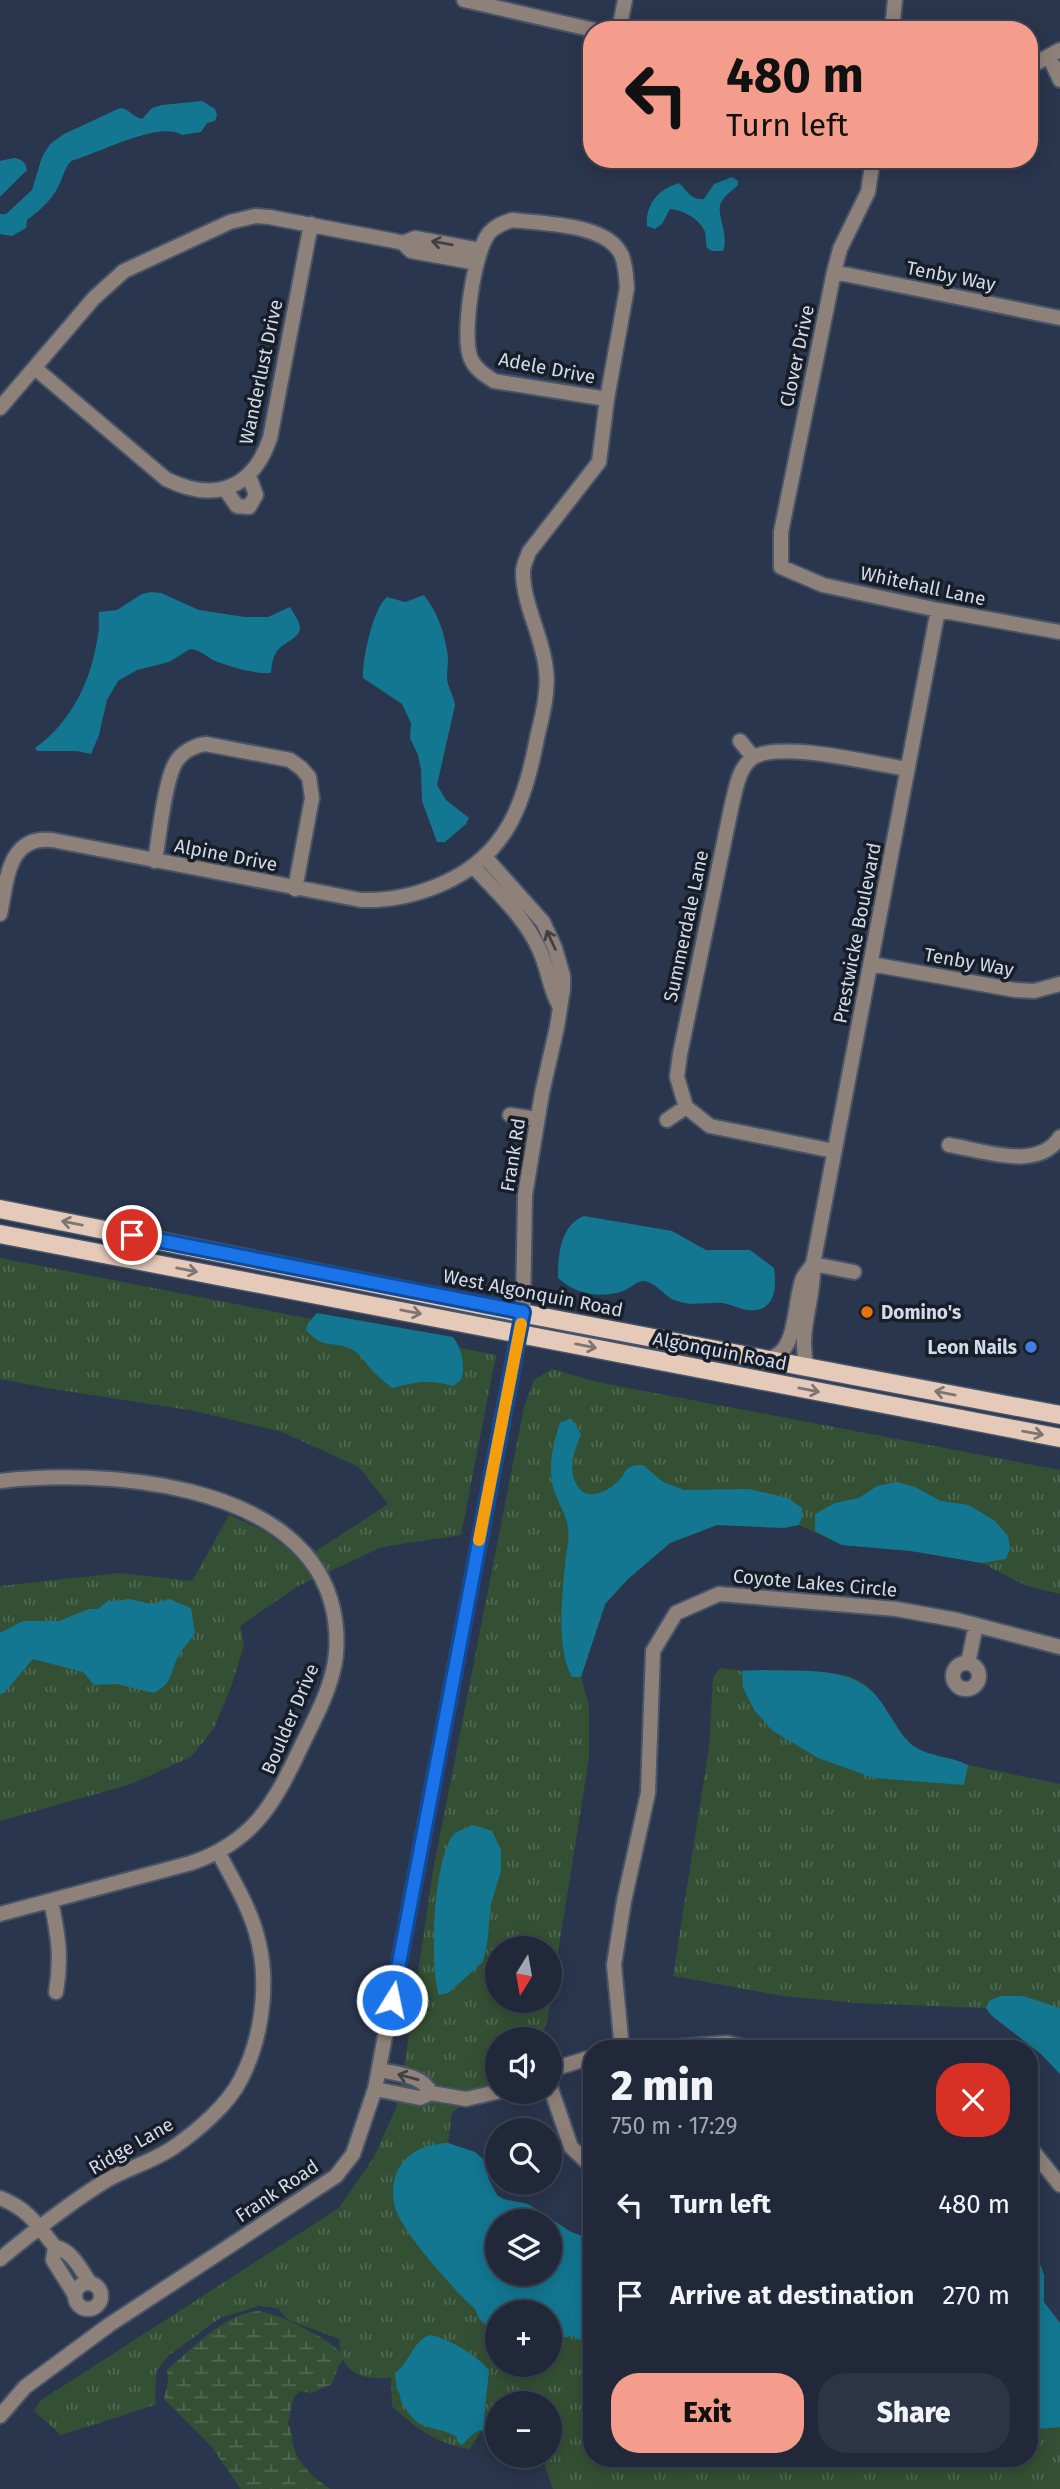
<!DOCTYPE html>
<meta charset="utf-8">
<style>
:root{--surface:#20283a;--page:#2d3445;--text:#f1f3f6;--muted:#a2a6af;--line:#3d4454;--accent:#f49d8c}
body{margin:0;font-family:"Fira Sans",sans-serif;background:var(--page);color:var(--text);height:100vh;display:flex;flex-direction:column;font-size:26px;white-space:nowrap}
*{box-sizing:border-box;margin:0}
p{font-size:23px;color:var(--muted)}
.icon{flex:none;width:38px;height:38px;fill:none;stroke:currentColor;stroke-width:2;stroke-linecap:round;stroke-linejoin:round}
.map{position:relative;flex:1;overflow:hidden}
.drawer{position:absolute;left:583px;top:2040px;width:455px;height:427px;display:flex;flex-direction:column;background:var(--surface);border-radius:28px;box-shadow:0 4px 18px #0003,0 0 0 2px var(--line)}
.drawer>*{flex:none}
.banner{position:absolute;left:583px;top:21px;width:455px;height:147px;border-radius:28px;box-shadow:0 4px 18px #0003,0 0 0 2px var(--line);background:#f49d8c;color:#111;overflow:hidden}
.needle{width:46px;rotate:191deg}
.tools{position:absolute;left:485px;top:1936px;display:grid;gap:14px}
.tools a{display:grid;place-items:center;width:77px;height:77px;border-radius:50%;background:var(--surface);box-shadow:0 4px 18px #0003,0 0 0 2px var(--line);font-size:35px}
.pin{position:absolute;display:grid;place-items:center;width:60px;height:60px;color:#fff;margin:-30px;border:4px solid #fff;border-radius:50%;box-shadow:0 2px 7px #0007}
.me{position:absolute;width:77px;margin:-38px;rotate:10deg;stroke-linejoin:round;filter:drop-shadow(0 0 5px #0008)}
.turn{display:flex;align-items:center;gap:24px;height:147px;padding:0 28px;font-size:32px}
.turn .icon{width:91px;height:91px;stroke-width:2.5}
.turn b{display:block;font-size:49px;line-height:60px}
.round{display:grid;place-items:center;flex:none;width:74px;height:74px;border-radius:28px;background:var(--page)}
.head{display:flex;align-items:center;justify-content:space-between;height:119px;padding:0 28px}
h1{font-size:42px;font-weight:800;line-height:52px}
.action{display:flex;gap:14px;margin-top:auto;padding:14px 28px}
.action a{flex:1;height:80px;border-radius:28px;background:var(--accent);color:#111;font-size:28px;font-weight:800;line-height:80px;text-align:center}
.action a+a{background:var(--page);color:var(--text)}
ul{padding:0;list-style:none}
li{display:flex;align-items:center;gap:21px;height:91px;padding:0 28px}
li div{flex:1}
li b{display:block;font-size:26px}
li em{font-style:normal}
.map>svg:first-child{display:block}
</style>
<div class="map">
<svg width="1060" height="2489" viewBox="0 0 1060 2489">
<defs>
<pattern id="grass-tufts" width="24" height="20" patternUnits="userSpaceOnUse" patternTransform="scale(1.75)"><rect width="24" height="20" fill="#345034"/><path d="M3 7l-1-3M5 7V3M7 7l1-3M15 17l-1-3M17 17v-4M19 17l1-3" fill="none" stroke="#506952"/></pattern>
<pattern id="wetland-marsh" width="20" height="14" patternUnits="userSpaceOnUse" patternTransform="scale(1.75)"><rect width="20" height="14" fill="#345034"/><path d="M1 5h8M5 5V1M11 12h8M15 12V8" fill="none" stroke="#506952"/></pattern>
</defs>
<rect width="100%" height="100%" fill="#2a364d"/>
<path fill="url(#grass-tufts)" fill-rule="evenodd" d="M 0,1258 L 496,1355 L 461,1535 L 382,1547 L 298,1586 L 240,1626 L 244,1645 L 231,1687 L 214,1728 L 191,1757 L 128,1785 L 0,1821 L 0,1586 L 119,1573 L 192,1581 L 229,1515 L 262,1530 L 293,1552 L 306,1542 L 316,1551 L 388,1504 L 359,1467 L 282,1432 L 195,1411 L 47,1388 L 0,1379 Z
M 552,1369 L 597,1382 L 1060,1470 L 1060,1594 L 1027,1586 L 982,1563 L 911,1551 L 842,1545 L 799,1525 L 784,1528 L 717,1525 L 670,1543 L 628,1579 L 606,1603 L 581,1677 L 589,1706 L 589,1758 L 547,2022 L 540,2039 L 497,2039 L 497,2082 L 483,2087 L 452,2113 L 448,2143 L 475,2152 L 483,2159 L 489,2180 L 497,2195 L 503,2199 L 528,2204 L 571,2232 L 591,2239 L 592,2459 L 1029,2459 L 1029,2253 C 1047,2268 1043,2274 1043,2294 C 1043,2306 1052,2316 1060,2323 L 1060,2489 L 553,2489 L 541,2455 L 550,2455 L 550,2403 L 497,2403 L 497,2439 L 481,2431 L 470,2449 C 439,2445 414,2427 392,2406 L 391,2378 C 360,2380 341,2373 339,2339 L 288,2320 L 278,2308 L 258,2306 L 220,2318 L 168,2356 L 156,2372 L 155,2405 L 61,2435 L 34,2411 L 40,2401 L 339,2208 L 374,2157 L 396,2108 L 405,2061 L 433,1871 L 524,1407 L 534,1380 ZM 497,1948 L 550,1948 L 550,2000 L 497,2000 ZM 497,2221 L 550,2221 L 550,2273 L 497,2273 ZM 497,2312 L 550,2312 L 550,2364 L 497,2364 Z
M 720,1668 C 752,1673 784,1671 816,1673 C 828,1673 842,1673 853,1678 C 881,1689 890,1722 909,1742 C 923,1758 950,1756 968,1765 L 1060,1784 L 1060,2074 L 1042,2055 L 991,2015 L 986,2008 L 858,2003 L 783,1996 L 673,1976 L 709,1747 L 713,1677 Z"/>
<path fill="url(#wetland-marsh)" d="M 259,2311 C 279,2314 335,2340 345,2358 L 339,2365 L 332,2384 L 311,2393 L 300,2391 L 294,2396 L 288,2423 C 293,2432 291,2441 295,2451 C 301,2468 316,2479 330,2489 L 241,2489 L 211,2446 L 164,2399 L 168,2381 L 167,2370 C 193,2348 224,2314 259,2311 Z"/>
<path fill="#137792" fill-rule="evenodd" d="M 202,101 L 215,109 L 217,115 L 215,121 L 207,123 L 201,132 L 182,135 C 159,120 95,155 71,161 C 64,169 63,178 58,187 C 51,201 39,211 27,220 L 26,228 L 12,236 L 0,234 L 0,214 L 6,214 L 32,190 L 42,157 L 50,144 L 64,134 L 120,108 C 130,109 133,117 142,119 L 152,108 L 162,105 Z
M 14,158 C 22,159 26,162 27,170 L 0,197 L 0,161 Z
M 732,177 L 738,181 L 738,185 C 733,190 725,195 722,201 C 714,213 730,233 723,251 L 712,251 L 707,248 C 705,242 707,234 704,230 C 698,218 683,210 670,209 L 662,224 L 655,229 L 647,226 C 645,204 659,189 679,183 C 688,191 690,200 704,199 L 714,184 Z
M 151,592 L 161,593 L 199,610 L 245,617 L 268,617 L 290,607 C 293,613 300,621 300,628 C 300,638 283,643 277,651 C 272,658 272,665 271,673 C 254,674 232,667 215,661 C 206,657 202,650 190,649 L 169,662 L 137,670 L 118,681 L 107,700 L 99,735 L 91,754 L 77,751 L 37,751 L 35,748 C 72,722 92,679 98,634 C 100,627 98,620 99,612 L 117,610 L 142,594 Z
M 424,595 C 438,613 445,634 448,657 C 448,664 447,671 447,679 C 448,688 454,696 455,705 L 437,785 L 446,800 L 469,818 L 466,824 L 445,842 L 437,842 L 422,801 L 421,770 L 418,755 L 410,738 L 411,723 L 402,704 L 363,678 C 362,660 373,608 387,597 L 405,602 Z
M 584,1216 L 672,1231 L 706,1250 L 750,1250 L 774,1268 C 777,1288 775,1313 748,1310 C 739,1309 731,1304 722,1303 C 705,1302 691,1307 674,1300 C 664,1296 654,1280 642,1281 C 636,1282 629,1289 623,1291 C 600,1299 575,1294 558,1278 C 558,1256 560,1225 584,1216 Z
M 317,1313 L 453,1337 C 462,1349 466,1367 461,1380 L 453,1386 C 430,1379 414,1382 392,1388 C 385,1382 377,1376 371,1369 C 365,1362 361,1354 351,1349 C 332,1340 325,1351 306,1330 L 308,1323 Z
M 571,1418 L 581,1434 C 575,1451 566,1469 578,1487 C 589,1503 612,1489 621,1478 C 624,1475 624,1472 627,1469 C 632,1465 638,1465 643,1465 L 663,1482 L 684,1490 L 749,1489 L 788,1498 L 802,1508 L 802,1517 L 799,1525 L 784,1528 L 717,1525 L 670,1543 L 628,1579 L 605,1604 L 581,1677 L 572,1677 C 556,1649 562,1597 565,1565 C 566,1554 570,1539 568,1528 C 566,1513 557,1501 553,1487 C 548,1466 553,1443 560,1423 Z
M 897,1482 L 915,1487 L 941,1501 L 969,1505 L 995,1521 L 1008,1536 L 1010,1549 L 1006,1559 L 982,1563 L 911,1551 L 842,1545 L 815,1531 L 815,1514 L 835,1503 L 859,1498 L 877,1486 Z
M 129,1599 L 152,1604 L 169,1599 L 191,1608 L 195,1633 C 189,1642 180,1651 176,1661 C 169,1678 172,1682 154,1693 L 117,1684 L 94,1685 L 83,1672 L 33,1659 L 4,1693 L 0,1694 L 0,1633 L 23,1621 L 59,1621 L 89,1609 L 98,1609 L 106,1602 Z
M 767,1670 C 807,1672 856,1665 881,1702 C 889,1713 902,1738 912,1745 C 929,1757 950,1756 968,1765 L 964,1785 L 874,1778 L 818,1758 L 773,1731 L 755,1711 L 743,1688 L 742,1671 Z
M 474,1825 L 492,1831 L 501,1850 L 501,1871 L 491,1904 L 487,1945 L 483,1962 L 448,1993 L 439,1995 C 429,1967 433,1858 454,1834 C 459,1830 468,1827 474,1825 Z
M 1000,1996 L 1023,1996 L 1060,2008 L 1060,2074 L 1042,2055 L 991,2015 L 986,2008 L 989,2001 Z
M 448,2143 L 475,2152 L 483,2159 L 489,2180 L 497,2195 L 503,2199 L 528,2204 L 571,2232 L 591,2239 L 591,2344 L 571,2336 L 550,2341 L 550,2312 L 497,2312 L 497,2334 L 479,2319 L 475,2309 C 456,2292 400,2230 395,2207 C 391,2191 393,2173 404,2161 C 416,2148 431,2144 448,2143 ZM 497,2221 L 550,2221 L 550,2273 L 497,2273 Z
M 1029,2253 L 1040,2264 L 1044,2275 L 1044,2302 L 1060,2323 L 1060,2427 L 1037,2429 L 1029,2427 Z
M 431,2335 C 451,2340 475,2354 489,2370 L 484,2419 L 485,2429 L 474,2433 L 462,2445 L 457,2441 L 457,2437 C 436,2425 419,2432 406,2409 C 402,2403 400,2401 400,2394 L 397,2390 L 395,2373 C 410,2363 413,2339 431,2335 Z"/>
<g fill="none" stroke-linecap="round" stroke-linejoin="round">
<defs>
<path id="minor" d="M 464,0 L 594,30
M 619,30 L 625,0
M 892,30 L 895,0
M 1049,56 L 1060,80
M 1029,67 L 1060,50
M 873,159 L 868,192 L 840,249 L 834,272 L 781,532 L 781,567 L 823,585 L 938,610 L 1060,632
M 512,220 C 543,224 608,223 622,256 C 626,267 626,277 627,288 L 607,399 L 494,381 C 485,375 476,370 471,359 C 461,338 474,251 489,233 C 495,226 503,223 512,220 Z
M 403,243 L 415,238 L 480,250
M 834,272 L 1060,318
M 36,369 L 166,479 C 214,503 253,489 270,438 L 311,224
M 0,408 L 94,298 L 124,271 L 230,222 L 255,216 L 269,217 L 395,241 L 403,243 L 411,251 L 477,263
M 225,489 L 237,506 L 249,507 L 256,495 L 249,476
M 740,741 L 753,757
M 155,861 C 159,838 165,774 178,759 C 184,751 196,745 206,744 L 290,760 L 301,768 L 309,777 L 312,798 L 295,889
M 474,867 C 497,893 525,917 539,949 C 548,967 549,988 559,1005
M 0,914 C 7,882 7,835 52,840 L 361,900 C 391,901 417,895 444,883 C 507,855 525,802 537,738 C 542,717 549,691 546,670 C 543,637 523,605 523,572 C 523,565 527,558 529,552 L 599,462 L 607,399
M 871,964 L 1015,990 L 1034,991 L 1060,984
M 686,1107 L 710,1126 L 834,1151
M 510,1115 L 537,1119
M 667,1120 L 686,1107 L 677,1077 L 680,1054 L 732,804 C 736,789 738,770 751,759 C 775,739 875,764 907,769
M 949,1145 C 982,1150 1038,1172 1060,1137
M 813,1264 L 854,1272
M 766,1359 C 799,1356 793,1302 803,1278 C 806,1273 810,1268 813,1264
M 807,1367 C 797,1331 815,1300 813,1264 L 938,610
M 0,1481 C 101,1469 293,1481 330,1598 C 337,1620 339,1648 333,1671 C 327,1697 312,1724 300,1749 C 274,1804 253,1842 191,1863 L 0,1914
M953 1676a13 13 0 1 1 26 0a13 13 0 1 1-26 0Z
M 968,1663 L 976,1625
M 51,1901 C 58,1934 62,1958 56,1992
M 622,2049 L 614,1965 L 624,1901 L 648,1793 L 653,1651 L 676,1613 L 719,1594 L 896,1609 L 957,1620 L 1060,1647
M 654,2049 L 727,2043 L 754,2049
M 379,2070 C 398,2074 423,2075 431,2093
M 550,2070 L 592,2057
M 550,2086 L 571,2147 L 592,2167
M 375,2089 L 420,2098 L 431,2093 L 466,2099 L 501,2091
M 1029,2146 L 1060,2185
M 0,2198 C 28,2209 37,2224 55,2247 C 72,2250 81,2270 90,2283
M 55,2247 L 53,2260 L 75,2295
M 0,2259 C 34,2231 69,2203 107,2180 C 128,2168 154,2161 174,2147 C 197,2131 228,2105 241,2079 C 261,2040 269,1988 259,1944 C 252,1911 234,1882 218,1852
M75 2296a13 13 0 1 1 26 0a13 13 0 1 1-26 0Z
M 0,2416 L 25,2387 L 109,2325 L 336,2176 L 353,2154 L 375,2089 L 382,2052 L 523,1312 L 525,1195 L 542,1093 L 557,1027 L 563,989 L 563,976 L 555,948 L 543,922 L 485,857"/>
<path id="major" d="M 0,1209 L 479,1305 L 1060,1415
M 0,1234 L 1060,1438"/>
</defs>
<use href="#minor" stroke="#485469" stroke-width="18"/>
<use href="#major" stroke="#485469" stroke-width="21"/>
<use href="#minor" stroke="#8e8179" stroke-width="14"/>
<use href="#major" stroke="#e5caba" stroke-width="18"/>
</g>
<defs><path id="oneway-shaft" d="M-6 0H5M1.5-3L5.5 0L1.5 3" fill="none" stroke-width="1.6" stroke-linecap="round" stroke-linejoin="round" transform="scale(1.75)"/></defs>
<g stroke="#414144">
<use href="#oneway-shaft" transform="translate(442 243) rotate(-170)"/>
<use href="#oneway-shaft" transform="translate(551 940) rotate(-115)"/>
<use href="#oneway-shaft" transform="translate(408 2077) rotate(-165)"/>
</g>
<g stroke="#7e7471">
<use href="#oneway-shaft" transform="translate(72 1223) rotate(-169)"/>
<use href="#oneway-shaft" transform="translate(187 1270) rotate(11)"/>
<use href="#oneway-shaft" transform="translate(411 1312) rotate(11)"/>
<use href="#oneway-shaft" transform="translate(586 1346) rotate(11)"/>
<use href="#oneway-shaft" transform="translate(809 1390) rotate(11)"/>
<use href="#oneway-shaft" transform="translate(945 1393) rotate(-169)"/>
<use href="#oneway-shaft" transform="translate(1033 1433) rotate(10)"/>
</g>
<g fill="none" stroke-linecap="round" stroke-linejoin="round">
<defs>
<path id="route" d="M 132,1235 L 523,1312 L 392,2000"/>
</defs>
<use href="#route" stroke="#114b97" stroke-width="18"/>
<use href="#route" stroke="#1a73e8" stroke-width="12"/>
<path stroke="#f59e0b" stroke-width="12" d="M 479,1540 L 521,1324"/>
</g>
<circle fill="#e8710a" stroke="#181e28" stroke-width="2.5" cx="867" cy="1312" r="7"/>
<circle fill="#3f7fe0" stroke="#181e28" stroke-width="2.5" cx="1031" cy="1347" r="7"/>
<g text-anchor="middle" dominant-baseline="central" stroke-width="7" stroke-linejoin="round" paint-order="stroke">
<g font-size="19" fill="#d3dbea" stroke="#181e28">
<text transform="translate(951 276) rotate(11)">Tenby Way</text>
<text transform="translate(797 356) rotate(-78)">Clover Drive</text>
<text transform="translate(547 368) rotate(11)">Adele Drive</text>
<text transform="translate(261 372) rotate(-78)">Wanderlust Drive</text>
<text transform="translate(923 586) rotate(12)">Whitehall Lane</text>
<text transform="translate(226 855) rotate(11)">Alpine Drive</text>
<text transform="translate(686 926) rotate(-78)">Summerdale Lane</text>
<text transform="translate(857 933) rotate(-79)">Prestwicke Boulevard</text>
<text transform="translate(969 962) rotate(10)">Tenby Way</text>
<text transform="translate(513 1155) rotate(-81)">Frank Rd</text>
<text transform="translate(533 1293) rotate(11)">West Algonquin Road</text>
<text transform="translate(720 1351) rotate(11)">Algonquin Road</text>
<text transform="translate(815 1583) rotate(5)">Coyote Lakes Circle</text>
<text transform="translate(290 1719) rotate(-67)">Boulder Drive</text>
<text transform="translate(131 2146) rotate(-30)">Ridge Lane</text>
<text transform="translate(277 2191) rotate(-34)">Frank Road</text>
</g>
<g font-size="19" font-weight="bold" fill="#d3dbea" stroke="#181e28" text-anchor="start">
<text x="881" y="1312">Domino's</text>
<text x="1017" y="1347" text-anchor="end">Leon Nails</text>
</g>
</g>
</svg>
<div class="tools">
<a><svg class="needle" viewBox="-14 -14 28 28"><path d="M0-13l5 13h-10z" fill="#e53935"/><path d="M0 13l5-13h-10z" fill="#a2a6af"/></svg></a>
<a><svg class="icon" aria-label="sound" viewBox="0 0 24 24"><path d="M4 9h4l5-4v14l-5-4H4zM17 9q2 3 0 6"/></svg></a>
<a><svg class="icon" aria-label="search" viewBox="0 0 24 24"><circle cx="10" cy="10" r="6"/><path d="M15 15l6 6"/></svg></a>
<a><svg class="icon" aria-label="layers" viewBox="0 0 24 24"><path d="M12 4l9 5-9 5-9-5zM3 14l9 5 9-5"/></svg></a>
<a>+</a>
<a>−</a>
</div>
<div class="pin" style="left:132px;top:1235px;background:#d93025"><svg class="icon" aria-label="arrive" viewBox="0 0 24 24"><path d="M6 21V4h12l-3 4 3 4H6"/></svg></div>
<svg class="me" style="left:392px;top:2000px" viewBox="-20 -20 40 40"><circle r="17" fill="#1a73e8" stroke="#fff" stroke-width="3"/><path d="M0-11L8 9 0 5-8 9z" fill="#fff"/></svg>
<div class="banner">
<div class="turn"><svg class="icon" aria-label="left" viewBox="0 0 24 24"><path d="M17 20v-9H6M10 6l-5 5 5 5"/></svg><div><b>480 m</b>Turn left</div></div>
</div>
<section class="drawer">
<div class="head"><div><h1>2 min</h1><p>750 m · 17:29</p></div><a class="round" style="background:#d93025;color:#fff"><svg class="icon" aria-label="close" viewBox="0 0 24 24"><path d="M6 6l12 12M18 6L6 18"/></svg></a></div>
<ul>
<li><svg class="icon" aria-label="left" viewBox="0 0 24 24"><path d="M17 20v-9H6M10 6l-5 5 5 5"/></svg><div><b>Turn left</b></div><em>480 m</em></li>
<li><svg class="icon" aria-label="arrive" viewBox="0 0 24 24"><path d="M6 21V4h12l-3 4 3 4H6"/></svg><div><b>Arrive at destination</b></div><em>270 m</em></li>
</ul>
<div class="action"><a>Exit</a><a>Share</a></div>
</section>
</div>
